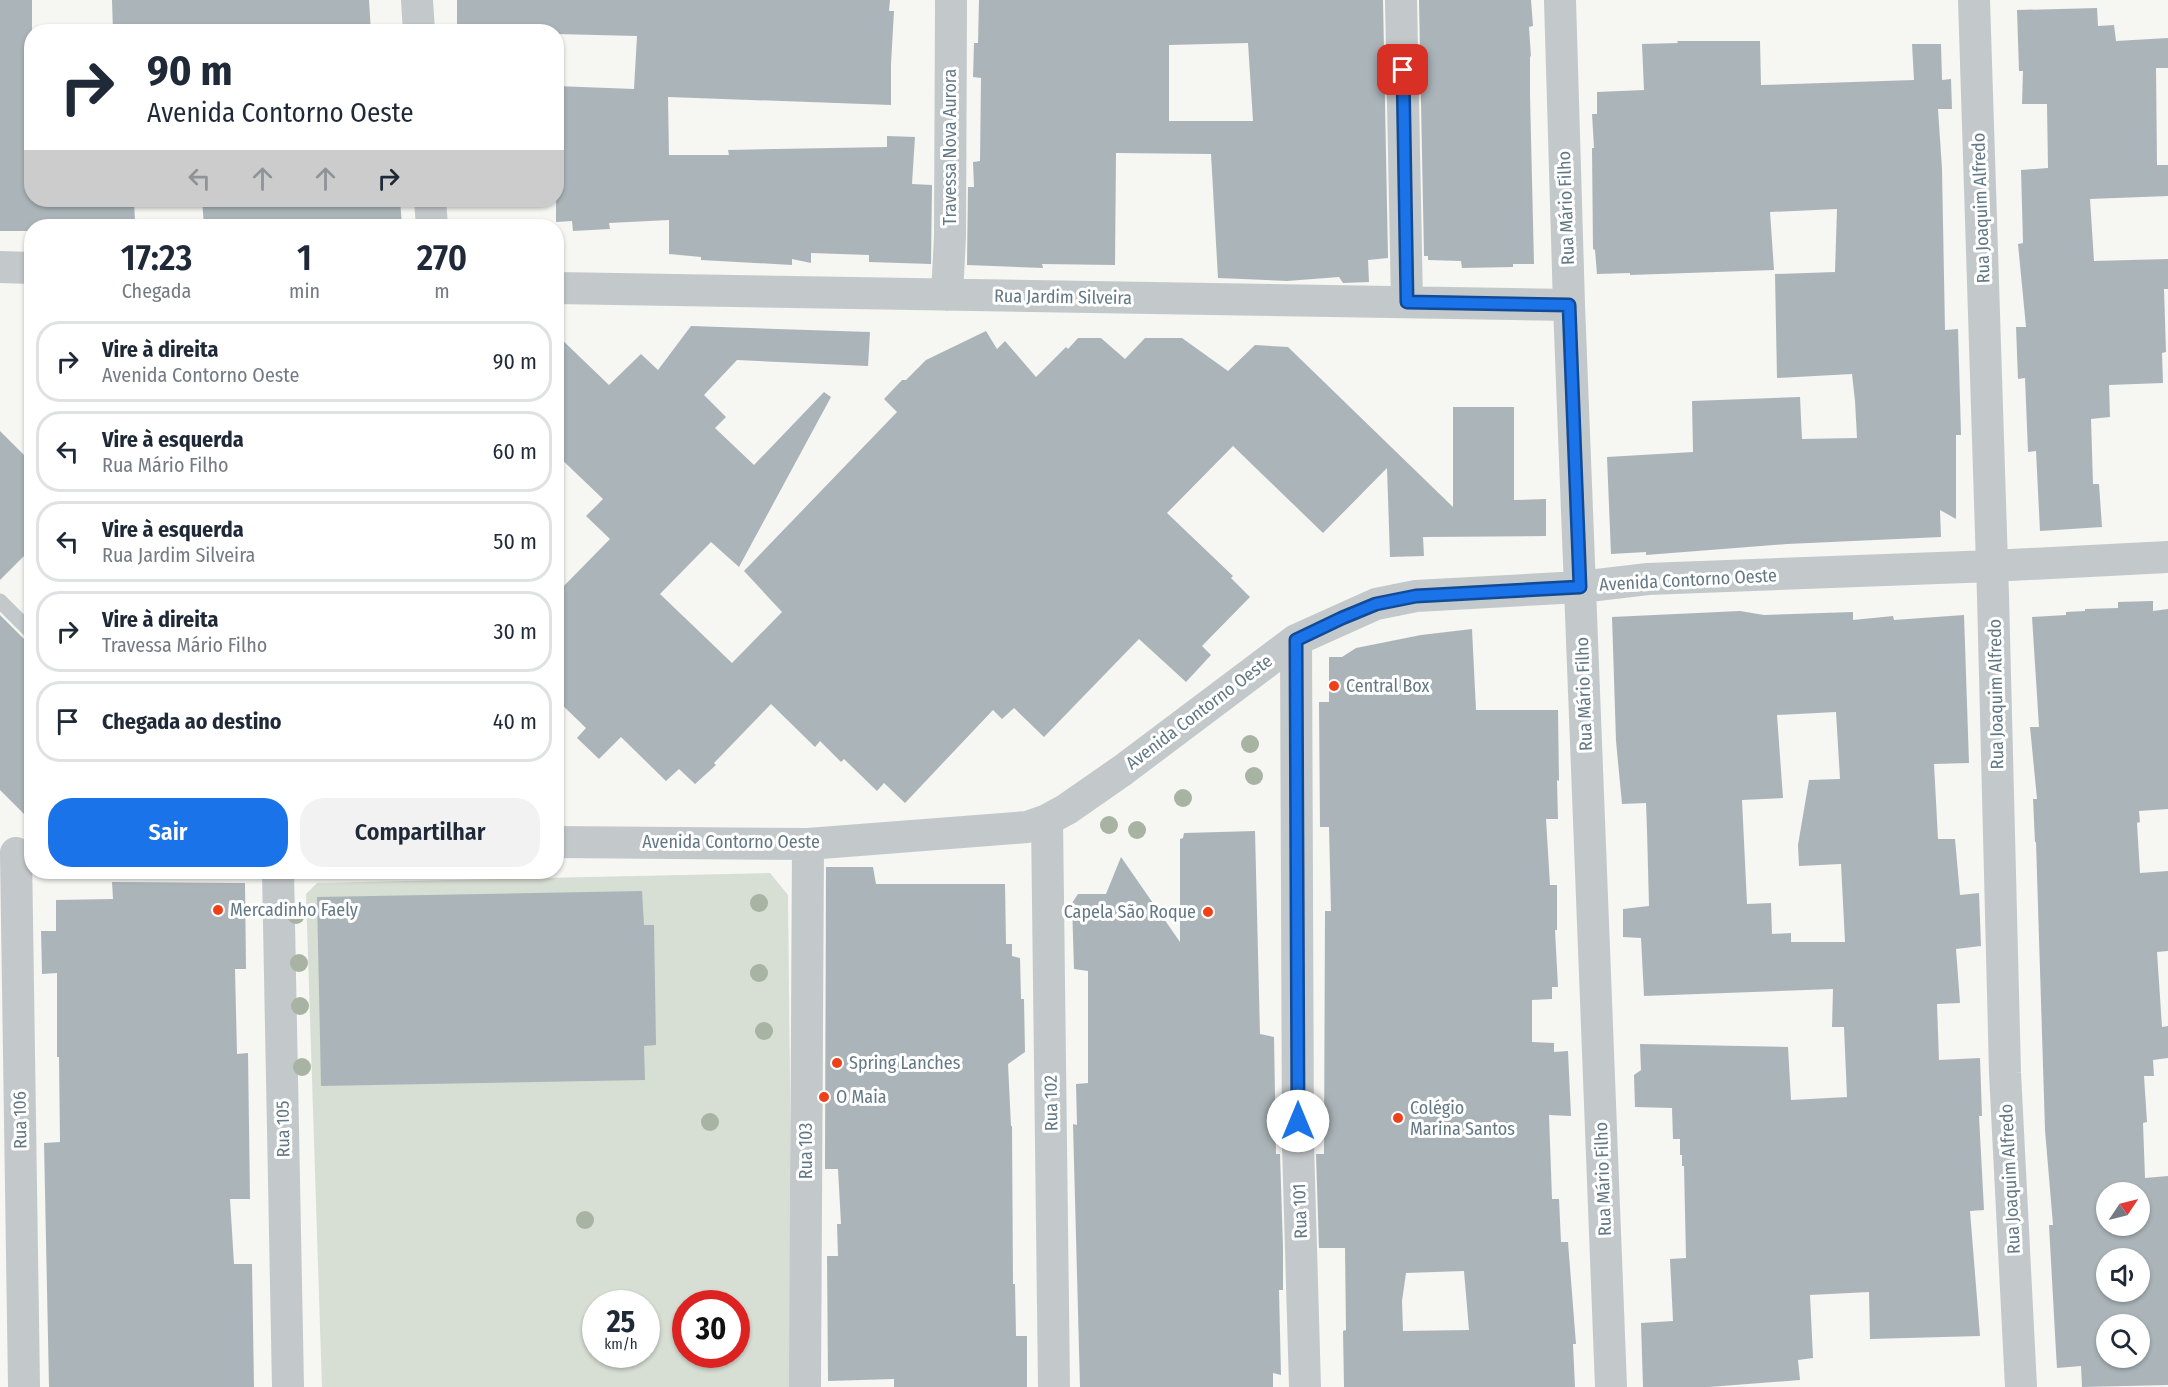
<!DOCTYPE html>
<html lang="pt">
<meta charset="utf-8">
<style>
:root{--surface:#fff;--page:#f2f2f3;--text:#1f2937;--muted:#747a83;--line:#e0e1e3;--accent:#1a73e8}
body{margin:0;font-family:"Fira Sans Condensed",sans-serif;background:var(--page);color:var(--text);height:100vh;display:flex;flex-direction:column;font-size:22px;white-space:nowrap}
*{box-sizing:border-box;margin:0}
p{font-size:20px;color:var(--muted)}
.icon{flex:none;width:33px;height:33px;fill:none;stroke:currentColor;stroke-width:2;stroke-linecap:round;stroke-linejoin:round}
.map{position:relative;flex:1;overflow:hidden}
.side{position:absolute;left:24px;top:219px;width:540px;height:660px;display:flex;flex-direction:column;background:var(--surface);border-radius:24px;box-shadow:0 2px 4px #0004}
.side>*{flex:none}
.guide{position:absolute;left:24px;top:24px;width:540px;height:183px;border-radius:24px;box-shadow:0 2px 4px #0004;background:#fff;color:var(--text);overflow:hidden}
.needle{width:39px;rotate:55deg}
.fabs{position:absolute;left:2096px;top:1182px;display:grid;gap:12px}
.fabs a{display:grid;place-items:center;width:54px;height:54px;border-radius:50%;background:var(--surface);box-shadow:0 2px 4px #0004;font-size:30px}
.speed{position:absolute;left:582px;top:1290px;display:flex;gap:12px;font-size:30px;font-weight:700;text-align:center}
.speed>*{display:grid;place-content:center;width:78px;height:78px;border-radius:50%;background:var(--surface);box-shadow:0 2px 4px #0004;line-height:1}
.speed small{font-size:15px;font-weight:400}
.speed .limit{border:9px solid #d22;background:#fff;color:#111}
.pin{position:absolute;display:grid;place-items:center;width:51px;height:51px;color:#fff;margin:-26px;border-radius:12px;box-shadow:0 3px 9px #0006}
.me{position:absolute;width:66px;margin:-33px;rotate:0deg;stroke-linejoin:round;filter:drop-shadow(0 0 4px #0008)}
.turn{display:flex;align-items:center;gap:21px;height:126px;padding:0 24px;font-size:27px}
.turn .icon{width:78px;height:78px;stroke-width:2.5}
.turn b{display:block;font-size:42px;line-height:51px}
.lanes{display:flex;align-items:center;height:57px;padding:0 24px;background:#0003;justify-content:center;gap:30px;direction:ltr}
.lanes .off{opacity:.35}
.eta{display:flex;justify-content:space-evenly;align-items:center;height:102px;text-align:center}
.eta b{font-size:36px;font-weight:600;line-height:42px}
.button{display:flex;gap:12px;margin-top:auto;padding:12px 24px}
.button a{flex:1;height:69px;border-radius:24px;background:var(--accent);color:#fff;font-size:24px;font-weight:600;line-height:69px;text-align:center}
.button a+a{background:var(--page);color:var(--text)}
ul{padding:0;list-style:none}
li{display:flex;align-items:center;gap:18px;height:81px;margin:0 12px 9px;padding:0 12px;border:3px solid var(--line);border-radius:24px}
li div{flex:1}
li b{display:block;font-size:22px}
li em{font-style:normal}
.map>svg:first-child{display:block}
</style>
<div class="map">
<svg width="2168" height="1387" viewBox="0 0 2168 1387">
<rect width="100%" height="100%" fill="#f6f6f2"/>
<path fill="#d7ded3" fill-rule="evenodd" d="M 770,873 L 788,895 L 793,1387 L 322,1387 L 306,894 L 317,883 ZM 596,1304 L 646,1304 L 646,1354 L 596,1354 ZM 686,1304 L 736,1304 L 736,1354 L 686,1354 Z"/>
<path fill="#abb5b9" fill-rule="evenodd" d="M 0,0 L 32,0 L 32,200 L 134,200 L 135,221 L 80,226 L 32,226 L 32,231 L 0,231 Z
M 112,0 L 369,0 L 371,32 L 113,32 Z
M 457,0 L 890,0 L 889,11 L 894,11 L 891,64 L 891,105 L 668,97 L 669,155 L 729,155 L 728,150 L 887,147 L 887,136 L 915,137 L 912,184 L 932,185 L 931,264 L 869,262 L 869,255 L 811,253 L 811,263 L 792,259 L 792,265 L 701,260 L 701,257 L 669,254 L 669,220 L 609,223 L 610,229 L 573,231 L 572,221 L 556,222 L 556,86 L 634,89 L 637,36 L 556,34 L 556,32 L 457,32 Z
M 979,0 L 1383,0 L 1388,258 L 1368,260 L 1369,282 L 1343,283 L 1339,277 L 1287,281 L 1218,278 L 1211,154 L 1116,153 L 1115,265 L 1042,264 L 1043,268 L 967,265 L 968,187 L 974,187 L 973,162 L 980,161 L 981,78 L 973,77 L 974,43 L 978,43 ZM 1248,43 L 1253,121 L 1169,121 L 1169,45 Z
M 1419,0 L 1531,0 L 1533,26 L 1529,27 L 1531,57 L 1530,56 L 1530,95 L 1534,264 L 1513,264 L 1513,267 L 1462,268 L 1461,261 L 1428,260 L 1428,256 L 1424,256 Z
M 2097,8 L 2098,26 L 2114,25 L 2116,41 L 2168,38 L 2168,68 L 2156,68 L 2157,165 L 2168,165 L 2168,196 L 2090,199 L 2094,261 L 2168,259 L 2168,289 L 2164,289 L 2166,352 L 2162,353 L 2163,383 L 2109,385 L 2110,417 L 2091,419 L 2093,484 L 2099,484 L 2102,527 L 2040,531 L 2036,451 L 2028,452 L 2025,378 L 2018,379 L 2016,327 L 2026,327 L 2018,244 L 2023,243 L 2021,170 L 2048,168 L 2047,104 L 2022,104 L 2023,71 L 2019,71 L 2017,10 Z
M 1677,41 L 1760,41 L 1761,85 L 1914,80 L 1912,44 L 1941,44 L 1942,80 L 1951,79 L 1952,109 L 1938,109 L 1942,169 L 1945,330 L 1958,329 L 1961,435 L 1956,435 L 1956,519 L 1940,510 L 1941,537 L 1787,544 L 1646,555 L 1646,552 L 1611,554 L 1607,457 L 1693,452 L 1692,401 L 1800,397 L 1802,439 L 1857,438 L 1855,401 L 1852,374 L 1777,378 L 1775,274 L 1835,272 L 1837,209 L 1770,212 L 1774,270 L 1630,275 L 1630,273 L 1597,274 L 1595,250 L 1593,249 L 1592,148 L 1594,148 L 1592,114 L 1597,114 L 1597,92 L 1644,90 L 1642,44 L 1678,43 Z
M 202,200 L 400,200 L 402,226 L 204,226 Z
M 691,326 L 870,332 L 868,366 L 737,360 L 704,395 L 726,417 L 715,428 L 754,465 L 824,392 L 831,397 L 739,567 L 711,542 L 660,594 L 732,663 L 782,612 L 744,571 L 897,412 L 884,399 L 902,380 L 906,380 L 926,360 L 986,331 L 997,349 L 1005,341 L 1036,377 L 1066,347 L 1068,349 L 1078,338 L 1101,338 L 1125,359 L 1145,338 L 1182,338 L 1228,371 L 1255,345 L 1288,347 L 1453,507 L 1453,407 L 1514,407 L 1514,500 L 1546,499 L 1546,536 L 1423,537 L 1424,556 L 1390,557 L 1387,468 L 1323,533 L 1233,446 L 1167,513 L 1233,576 L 1231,578 L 1250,597 L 1202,646 L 1211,655 L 1186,682 L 1139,639 L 1044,737 L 1014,708 L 1002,719 L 993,710 L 905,803 L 884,783 L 877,791 L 844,759 L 841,762 L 820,741 L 815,747 L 771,704 L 714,763 L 716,765 L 695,784 L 679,769 L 666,781 L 621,737 L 599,759 L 577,738 L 586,728 L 556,699 L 556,594 L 610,539 L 586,516 L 603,499 L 556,454 L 556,334 L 609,385 L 641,354 L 658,370 Z
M 0,431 L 32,463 L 32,548 L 0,580 Z
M 2153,601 L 2153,611 L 2168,609 L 2168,809 L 2139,811 L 2140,822 L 2137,823 L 2140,873 L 2168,871 L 2168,951 L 2157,952 L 2162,1027 L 2168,1026 L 2168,1058 L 2153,1060 L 2154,1076 L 2144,1076 L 2147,1122 L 2143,1123 L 2145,1178 L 2168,1176 L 2168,1385 L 2082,1387 L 2081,1366 L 2057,1368 L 2056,1352 L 2049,1225 L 2053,1225 L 2045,1130 L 2036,842 L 2035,842 L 2033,799 L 2037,799 L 2030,727 L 2039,727 L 2032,617 L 2066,615 L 2066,612 L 2085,611 L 2085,609 L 2118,608 L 2118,602 ZM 2106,1192 L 2139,1192 L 2139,1226 L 2106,1226 ZM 2106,1258 L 2139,1258 L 2139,1292 L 2106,1292 ZM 2106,1324 L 2139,1324 L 2139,1358 L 2106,1358 Z
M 1740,611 L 1764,615 L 1853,612 L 1853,620 L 1893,616 L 1894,620 L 1964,615 L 1969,763 L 1934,764 L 1938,839 L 1955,839 L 1960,895 L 1979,893 L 1981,946 L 1956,949 L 1960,1003 L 1937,1004 L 1939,1060 L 1980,1058 L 1982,1116 L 1979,1116 L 1984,1210 L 1970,1211 L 1980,1336 L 1870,1339 L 1869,1292 L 1810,1295 L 1813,1358 L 1798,1360 L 1800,1380 L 1709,1387 L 1643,1387 L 1641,1323 L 1673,1321 L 1670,1259 L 1686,1258 L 1684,1166 L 1682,1166 L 1682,1155 L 1680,1155 L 1680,1139 L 1673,1139 L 1672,1108 L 1635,1107 L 1634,1075 L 1641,1070 L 1640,1044 L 1788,1047 L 1791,1100 L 1847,1097 L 1844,1027 L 1832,1027 L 1833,989 L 1644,996 L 1641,938 L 1623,937 L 1623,909 L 1649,906 L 1647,830 L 1646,803 L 1622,804 L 1616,741 L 1612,617 ZM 1836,712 L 1840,779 L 1809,780 L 1798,845 L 1799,866 L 1841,864 L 1845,942 L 1791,942 L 1791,933 L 1772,934 L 1771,903 L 1747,904 L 1742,800 L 1783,798 L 1777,715 Z
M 0,615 L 25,640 L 32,642 L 32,822 L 0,790 Z
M 1472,629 L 1476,710 L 1558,710 L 1559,781 L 1557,780 L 1558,819 L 1546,819 L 1550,885 L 1557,885 L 1557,930 L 1555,930 L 1558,987 L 1552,987 L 1552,999 L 1532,1000 L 1532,1042 L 1554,1043 L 1554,1052 L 1568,1051 L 1571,1116 L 1549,1115 L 1552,1199 L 1559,1199 L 1561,1242 L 1568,1242 L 1576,1344 L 1573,1344 L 1575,1387 L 1344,1387 L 1343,1331 L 1346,1330 L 1345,1248 L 1319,1248 L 1316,1154 L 1324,1154 L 1325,911 L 1331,911 L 1329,827 L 1320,827 L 1319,702 L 1329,702 L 1329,657 L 1342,657 L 1356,648 L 1421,635 ZM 1464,1271 L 1469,1330 L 1403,1331 L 1402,1301 L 1406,1273 Z
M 1255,831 L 1260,1034 L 1274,1037 L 1276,1154 L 1280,1154 L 1283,1248 L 1283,1290 L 1279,1290 L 1281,1375 L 1273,1373 L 1273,1387 L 1080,1387 L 1073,1124 L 1077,1125 L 1076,1084 L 1088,1083 L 1088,971 L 1074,969 L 1072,903 L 1078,894 L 1106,894 L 1121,857 L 1180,942 L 1180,839 L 1183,838 L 1184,833 Z
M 826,867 L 873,867 L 876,884 L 1005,884 L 1006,944 L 1012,944 L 1012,956 L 1020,958 L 1021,999 L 1024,999 L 1025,1052 L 1008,1064 L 1011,1126 L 1012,1126 L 1013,1284 L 1015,1284 L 1016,1336 L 1027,1336 L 1027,1387 L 894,1387 L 894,1379 L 828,1381 L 827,1256 L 838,1256 L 837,1224 L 841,1224 L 838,1169 L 825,1169 Z
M 112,882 L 245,883 L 246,969 L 235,969 L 237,1054 L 248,1053 L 250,1199 L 230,1199 L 234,1264 L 252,1264 L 254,1387 L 49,1387 L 44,1143 L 60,1142 L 59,1057 L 57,1057 L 57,973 L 42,974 L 41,931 L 56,931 L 56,900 L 113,899 Z
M 642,891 L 644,925 L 654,925 L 656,1045 L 644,1046 L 645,1080 L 321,1086 L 317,897 Z"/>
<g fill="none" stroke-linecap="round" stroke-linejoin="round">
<path stroke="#c3c8ca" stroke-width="15" d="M 0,601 L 32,633"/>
<path stroke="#c3c8ca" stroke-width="32" d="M 417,0 L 419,32
M 1401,0 L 1407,302
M 1560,0 L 1569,305 L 1611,1387
M 1974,0 L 1993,596 L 2005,1073 L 2021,1387
M 430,200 L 432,226
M 0,267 L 32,268
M 556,288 L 1569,305
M 947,295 L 950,237 L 951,0
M 1296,640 L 1298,1145 L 1305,1387
M 1047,820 L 1054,1387
M 556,842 L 808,844 L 1027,827 L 1047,820 L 1067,809 L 1123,770 L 1296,640 L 1376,604 L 1416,596 L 1580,587 L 1648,579 L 1992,566 L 2168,557
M 16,853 L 24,1387
M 278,872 L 288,1387
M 805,1387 L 808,844"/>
</g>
<g fill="#a8b3a3">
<circle cx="1250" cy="744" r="9"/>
<circle cx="1254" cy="776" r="9"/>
<circle cx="1183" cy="798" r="9"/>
<circle cx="1109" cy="825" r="9"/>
<circle cx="1137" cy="830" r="9"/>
<circle cx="759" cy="903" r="9"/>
<circle cx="296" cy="915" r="9"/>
<circle cx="299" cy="963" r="9"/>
<circle cx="759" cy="973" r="9"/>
<circle cx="300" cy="1006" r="9"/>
<circle cx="764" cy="1031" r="9"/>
<circle cx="302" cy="1067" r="9"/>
<circle cx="710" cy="1122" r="9"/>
<circle cx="585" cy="1220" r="9"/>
</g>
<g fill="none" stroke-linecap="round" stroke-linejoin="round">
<defs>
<path id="route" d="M 1298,1121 L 1296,640 L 1342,618 L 1376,604 L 1416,596 L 1580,587 L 1569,305 L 1407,302 L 1403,70"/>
</defs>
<use href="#route" stroke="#114b97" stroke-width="15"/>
<use href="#route" stroke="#1a73e8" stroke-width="10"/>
</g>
<g fill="#ee411a" stroke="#fff" stroke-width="2">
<circle cx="1334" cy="686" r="6"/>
<circle cx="218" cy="910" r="6"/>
<circle cx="1208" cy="912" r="6"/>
<circle cx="837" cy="1063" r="6"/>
<circle cx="824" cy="1097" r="6"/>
<circle cx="1398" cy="1118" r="6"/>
</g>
<g text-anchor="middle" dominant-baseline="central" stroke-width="6" stroke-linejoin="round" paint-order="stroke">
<g font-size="18" fill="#637885" stroke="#fff">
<text transform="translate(950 147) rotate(-90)">Travessa Nova Aurora</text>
<text transform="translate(1566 208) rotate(-92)">Rua Mário Filho</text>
<text transform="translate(1981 208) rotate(-92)">Rua Joaquim Alfredo</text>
<text transform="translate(1063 297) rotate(1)">Rua Jardim Silveira</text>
<text transform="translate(1688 580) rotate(-3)">Avenida Contorno Oeste</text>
<text transform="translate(1584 694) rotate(-92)">Rua Mário Filho</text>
<text transform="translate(1996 694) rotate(-91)">Rua Joaquim Alfredo</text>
<text transform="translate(1199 712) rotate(-37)">Avenida Contorno Oeste</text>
<text x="731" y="842">Avenida Contorno Oeste</text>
<text transform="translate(1051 1103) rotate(-91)">Rua 102</text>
<text transform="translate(20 1120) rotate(-91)">Rua 106</text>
<text transform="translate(283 1129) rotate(-91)">Rua 105</text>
<text transform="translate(806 1151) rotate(-90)">Rua 103</text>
<text transform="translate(1603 1179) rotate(-92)">Rua Mário Filho</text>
<text transform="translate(2010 1179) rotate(-93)">Rua Joaquim Alfredo</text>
<text transform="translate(1300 1211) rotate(-92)">Rua 101</text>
</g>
<g font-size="18" fill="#637885" stroke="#fff" text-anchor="start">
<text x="1346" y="686">Central Box</text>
<text x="230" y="910">Mercadinho Faely</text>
<text x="1196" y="912" text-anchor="end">Capela São Roque</text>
<text x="849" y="1063">Spring Lanches</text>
<text x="836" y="1097">O Maia</text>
<text x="1410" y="1108">Colégio<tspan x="1410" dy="21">Marina Santos</tspan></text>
</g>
</g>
</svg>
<div class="fabs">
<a><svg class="needle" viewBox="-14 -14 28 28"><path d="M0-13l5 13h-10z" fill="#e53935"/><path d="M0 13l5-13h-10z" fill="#747a83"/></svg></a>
<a><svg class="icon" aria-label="sound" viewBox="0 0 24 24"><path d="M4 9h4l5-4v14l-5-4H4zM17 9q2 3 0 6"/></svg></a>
<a><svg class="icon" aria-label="search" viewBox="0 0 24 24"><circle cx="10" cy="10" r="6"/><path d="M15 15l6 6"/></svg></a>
</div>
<div class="speed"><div>25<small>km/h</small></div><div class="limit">30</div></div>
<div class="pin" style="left:1403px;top:70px;background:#d93025"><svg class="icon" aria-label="arrive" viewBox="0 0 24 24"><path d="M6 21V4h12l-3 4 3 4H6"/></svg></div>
<svg class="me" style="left:1298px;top:1121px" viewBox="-20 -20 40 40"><circle r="19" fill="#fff"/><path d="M0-13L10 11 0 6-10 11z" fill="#1a73e8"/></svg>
<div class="guide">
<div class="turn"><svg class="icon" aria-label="right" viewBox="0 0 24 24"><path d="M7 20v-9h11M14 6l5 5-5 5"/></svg><div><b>90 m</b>Avenida Contorno Oeste</div></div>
<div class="lanes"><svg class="icon off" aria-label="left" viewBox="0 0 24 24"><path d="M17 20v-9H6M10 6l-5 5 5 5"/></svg><svg class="icon off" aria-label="ahead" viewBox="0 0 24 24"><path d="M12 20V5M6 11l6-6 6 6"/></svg><svg class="icon off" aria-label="ahead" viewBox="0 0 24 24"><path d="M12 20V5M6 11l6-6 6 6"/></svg><svg class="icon" aria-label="right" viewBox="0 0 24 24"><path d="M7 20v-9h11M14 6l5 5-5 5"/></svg></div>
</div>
<section class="side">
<div class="eta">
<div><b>17:23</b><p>Chegada</p></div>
<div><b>1</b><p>min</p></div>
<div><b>270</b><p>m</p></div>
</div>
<ul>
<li><svg class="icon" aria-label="right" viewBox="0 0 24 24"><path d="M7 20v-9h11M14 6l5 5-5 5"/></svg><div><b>Vire à direita</b><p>Avenida Contorno Oeste</p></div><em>90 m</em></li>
<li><svg class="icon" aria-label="left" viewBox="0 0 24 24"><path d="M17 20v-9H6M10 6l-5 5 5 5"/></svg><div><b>Vire à esquerda</b><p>Rua Mário Filho</p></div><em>60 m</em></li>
<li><svg class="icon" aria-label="left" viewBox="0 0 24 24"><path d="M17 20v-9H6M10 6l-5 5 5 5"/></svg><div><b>Vire à esquerda</b><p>Rua Jardim Silveira</p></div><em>50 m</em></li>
<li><svg class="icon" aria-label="right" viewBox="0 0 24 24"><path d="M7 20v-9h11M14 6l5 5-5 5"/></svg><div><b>Vire à direita</b><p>Travessa Mário Filho</p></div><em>30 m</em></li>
<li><svg class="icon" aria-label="arrive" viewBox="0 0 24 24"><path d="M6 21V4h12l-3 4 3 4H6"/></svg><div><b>Chegada ao destino</b></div><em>40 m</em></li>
</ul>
<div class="button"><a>Sair</a><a>Compartilhar</a></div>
</section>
</div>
